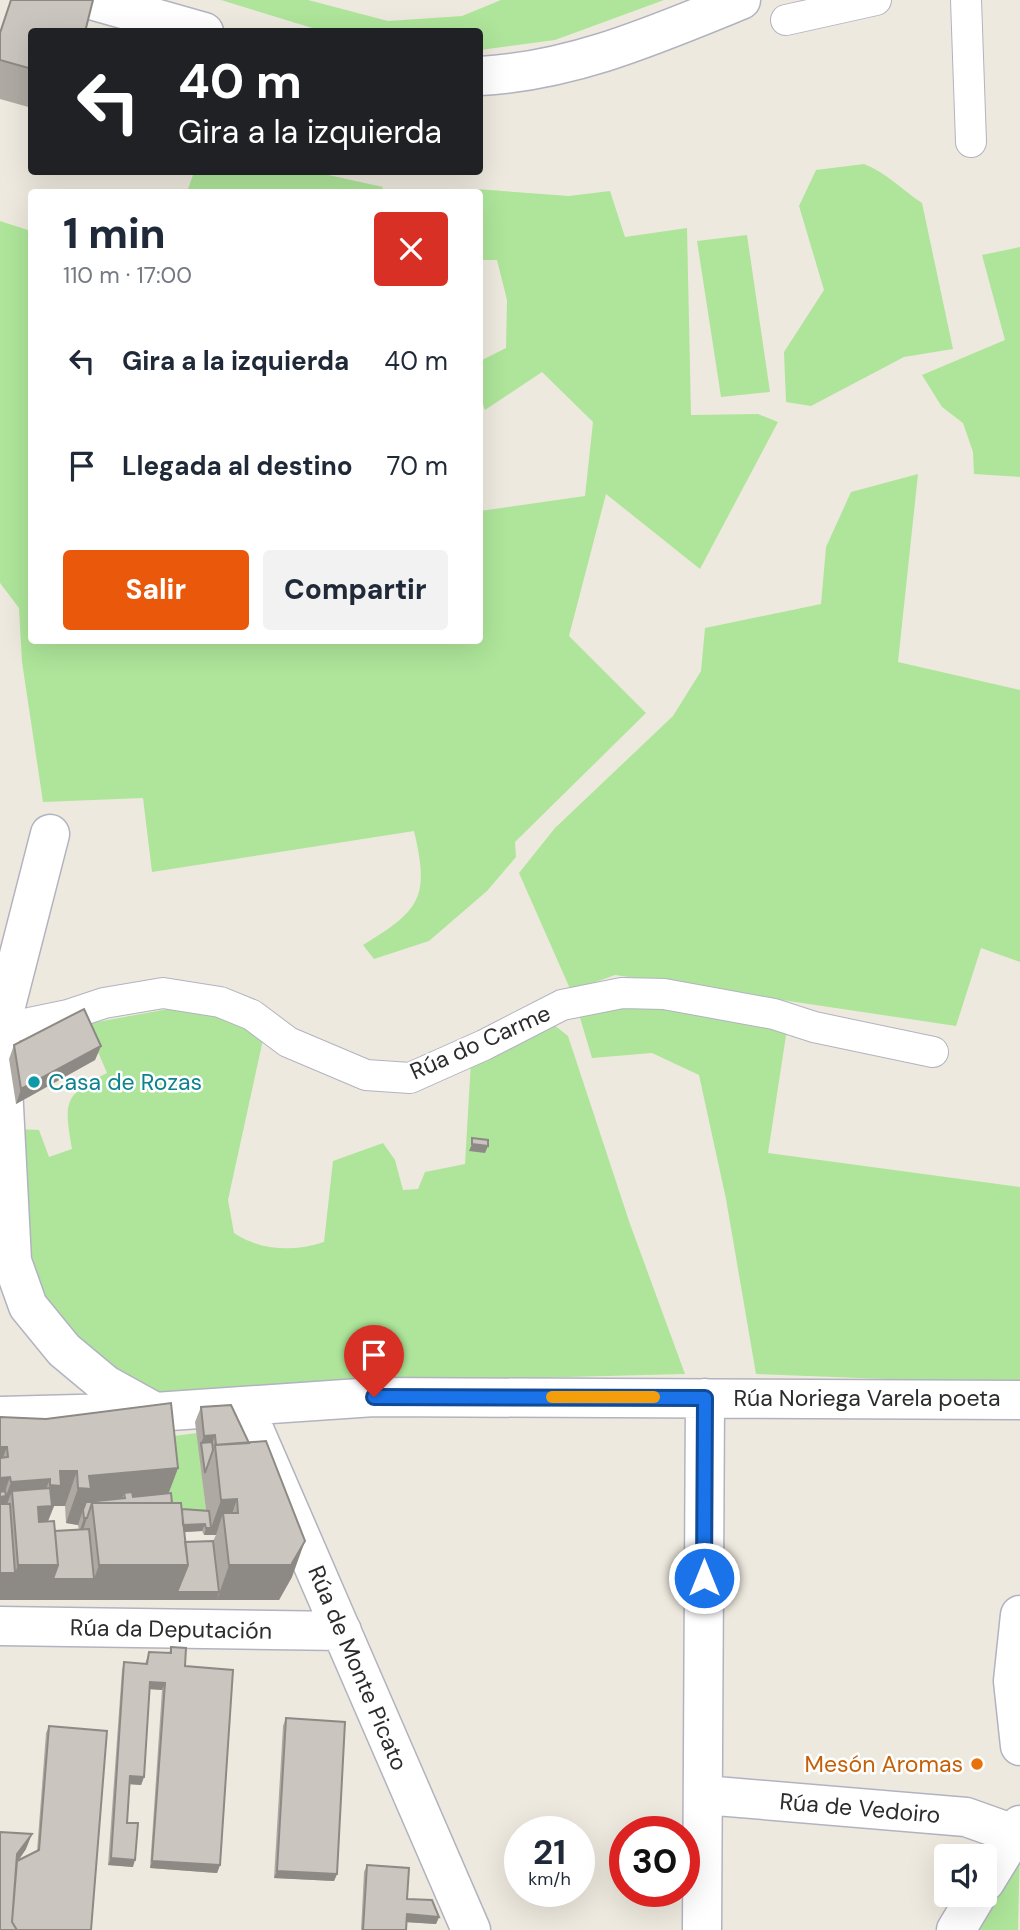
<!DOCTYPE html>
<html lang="es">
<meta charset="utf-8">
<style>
:root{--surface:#fff;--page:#f2f2f3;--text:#1f2937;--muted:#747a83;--accent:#ea580c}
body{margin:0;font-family:"DM Sans",sans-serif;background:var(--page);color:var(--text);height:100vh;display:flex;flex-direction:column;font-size:26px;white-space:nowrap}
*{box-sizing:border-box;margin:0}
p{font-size:23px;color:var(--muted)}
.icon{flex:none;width:38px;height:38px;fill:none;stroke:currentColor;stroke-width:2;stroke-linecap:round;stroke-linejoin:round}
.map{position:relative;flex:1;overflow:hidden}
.panel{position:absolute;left:28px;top:189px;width:455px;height:455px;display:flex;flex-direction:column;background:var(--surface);border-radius:7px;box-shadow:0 7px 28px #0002}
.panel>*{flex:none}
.hud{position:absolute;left:28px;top:28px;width:455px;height:147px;border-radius:7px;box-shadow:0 7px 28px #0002;background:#202124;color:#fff;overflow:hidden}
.buttons{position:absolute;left:934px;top:1844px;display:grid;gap:14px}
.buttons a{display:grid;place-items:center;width:63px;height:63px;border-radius:7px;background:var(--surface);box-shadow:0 7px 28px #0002;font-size:35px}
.speed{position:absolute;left:504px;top:1816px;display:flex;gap:14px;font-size:35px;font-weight:700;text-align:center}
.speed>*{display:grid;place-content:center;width:91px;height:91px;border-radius:50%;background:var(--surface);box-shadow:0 7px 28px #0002;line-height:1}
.speed small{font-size:18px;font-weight:400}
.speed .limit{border:10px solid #d22;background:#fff;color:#111}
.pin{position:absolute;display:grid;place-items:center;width:60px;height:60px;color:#fff;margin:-72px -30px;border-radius:50% 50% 50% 0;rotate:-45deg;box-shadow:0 0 7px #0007}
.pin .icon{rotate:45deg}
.me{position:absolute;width:77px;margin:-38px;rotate:0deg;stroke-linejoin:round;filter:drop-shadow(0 0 5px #0008)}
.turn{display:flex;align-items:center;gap:24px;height:147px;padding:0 35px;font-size:32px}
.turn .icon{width:91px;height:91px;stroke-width:2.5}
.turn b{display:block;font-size:49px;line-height:60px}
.round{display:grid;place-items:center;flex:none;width:74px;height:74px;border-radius:7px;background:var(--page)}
.overview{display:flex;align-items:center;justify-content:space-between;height:119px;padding:0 35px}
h1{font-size:42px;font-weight:800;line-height:52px}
.button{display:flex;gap:14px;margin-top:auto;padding:14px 35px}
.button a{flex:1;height:80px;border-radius:7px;background:var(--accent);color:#fff;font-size:28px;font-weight:800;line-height:80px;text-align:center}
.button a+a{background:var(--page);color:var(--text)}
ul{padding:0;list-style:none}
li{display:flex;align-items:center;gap:21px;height:105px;padding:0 35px}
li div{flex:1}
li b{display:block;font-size:26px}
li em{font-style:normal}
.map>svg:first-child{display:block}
</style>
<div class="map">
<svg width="1020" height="1930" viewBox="0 0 1020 1930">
<rect width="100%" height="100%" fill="#eee9de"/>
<path fill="#aee59a" d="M 221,0 L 308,0 L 388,21 L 462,16 L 501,0 L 664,0 L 555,40 L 480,50 L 480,32 L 322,31 Z
M 864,164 C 886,172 902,190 922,203 L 953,349 L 904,357 L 811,406 L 786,402 L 784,352 L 824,290 L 799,206 L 816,170 Z
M 194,172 L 315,172 L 383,187 L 381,192 L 187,192 Z
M 476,189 L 569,196 L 610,191 L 625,237 L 687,228 L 691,415 L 758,414 L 778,422 L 700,569 L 606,494 L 569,636 L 646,713 L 515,842 L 516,857 L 487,891 L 429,941 L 374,959 L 363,945 C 420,910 430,898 414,831 L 152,872 L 143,798 L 43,802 L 22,662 L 19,608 L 0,583 L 0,221 L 31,231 L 32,640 L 480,640 L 480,511 L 585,496 L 593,422 L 542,372 L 485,410 L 480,396 L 480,361 L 506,348 L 507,300 L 497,260 L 480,260 L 480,192 L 475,192 Z
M 747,235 L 770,392 L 721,397 L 697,241 Z
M 1020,247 L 1020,477 L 974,474 L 973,452 L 963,423 L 942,407 L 922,375 L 1005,340 L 982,255 Z
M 918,474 L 898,662 L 1020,690 L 1020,962 L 981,948 L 956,1026 L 615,975 L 571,991 L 519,873 L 555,828 L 673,716 L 701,671 L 705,628 L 821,604 L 826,547 L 851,492 Z
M 201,1003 L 264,1035 L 228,1200 L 234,1233 C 261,1251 294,1252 324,1242 L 333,1161 L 383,1143 L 395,1160 L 403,1190 L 418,1189 L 425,1172 L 465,1164 L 471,1061 L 553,1024 L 568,1036 L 630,1224 L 685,1374 L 447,1380 L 145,1396 L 111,1387 L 29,1289 L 16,1129 L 39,1130 L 49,1157 L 72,1149 C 64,1102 63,1095 107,1073 L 86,1024 Z
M 639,1003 L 787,1029 L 768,1153 L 1020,1187 L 1020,1384 L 756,1374 L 726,1199 L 699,1075 L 652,1053 L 592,1058 L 578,1011 Z
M 197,1433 L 207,1518 L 166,1516 L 158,1438 Z
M 1020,1847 L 1018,1930 L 965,1930 Z"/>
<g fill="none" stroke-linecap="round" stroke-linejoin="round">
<defs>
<path id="pedestrian" d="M 966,0 L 971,142
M 786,20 L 876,0
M 0,1029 L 68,1015 L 104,1003 L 163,993 L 220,1002 L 252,1015 L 288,1042 L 366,1075 L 410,1078 L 484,1045 L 562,1005 L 622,993 L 664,994 L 774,1014 L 814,1027 L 933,1052"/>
<path id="minor" d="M 50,834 L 0,1029 L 12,1261 L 28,1306 L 64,1350 L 106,1385 L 153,1411
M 244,1406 L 471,1930
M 0,1416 L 155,1412 L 374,1397 L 1020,1400
M 1020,1615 L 1013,1681 L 1020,1746
M 0,1626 L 342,1631
M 704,1795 L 966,1817 L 1014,1834
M 985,1882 L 1020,1825
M 702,1930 L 705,1398
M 956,1930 L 977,1895"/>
<path id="tertiary" d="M 91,0 L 204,32
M 480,76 C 573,71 655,35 741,0"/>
</defs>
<use href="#pedestrian" stroke="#b2b3c0" stroke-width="32"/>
<use href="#minor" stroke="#b2b3c0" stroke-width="41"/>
<use href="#tertiary" stroke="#b2b3c0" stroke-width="41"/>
<use href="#pedestrian" stroke="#fff" stroke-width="30"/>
<use href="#minor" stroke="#fff" stroke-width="38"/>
<use href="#tertiary" stroke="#fff" stroke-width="38"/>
</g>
<path fill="#aea9a3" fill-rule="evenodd" d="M 0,31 L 32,32 L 32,108 L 0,99 Z
M 14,1045 L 101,1046 L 95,1060 L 16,1104 L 9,1059 Z
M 201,1407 L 292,1577 L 279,1600 L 0,1600 L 0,1417 L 178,1468 L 168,1494 L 172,1503 L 182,1509 L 206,1510 L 195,1422 ZM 54,1506 L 65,1506 L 66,1523 L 78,1525 L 79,1530 L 55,1531 L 47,1522 L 48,1521 ZM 202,1531 L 204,1535 L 216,1535 L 213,1541 L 185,1542 L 184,1532 Z
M 171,1647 L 185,1666 L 220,1865 L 217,1873 L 150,1868 L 162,1690 L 150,1689 L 144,1777 L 141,1785 L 130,1784 L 127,1823 L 133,1867 L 108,1865 L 122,1670 L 124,1662 L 145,1664 L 149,1652 L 169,1653 Z
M 286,1718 L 337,1874 L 334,1881 L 274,1878 L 283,1726 Z
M 49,1726 L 91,1930 L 0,1930 L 0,1832 L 26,1849 L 19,1860 L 37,1851 L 46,1733 Z
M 367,1865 L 407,1899 L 439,1917 L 436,1924 L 406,1922 L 406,1930 L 361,1930 L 364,1872 Z"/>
<path fill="#8d8a85" d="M 101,1046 L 95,1060 L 16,1104 L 21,1089 Z
M 472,1144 L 488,1146 L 485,1153 L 469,1151 Z
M 215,1435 L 210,1450 L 201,1443 L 204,1436 Z
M 0,1447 L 7,1447 L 0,1465 Z
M 178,1468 L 165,1503 L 125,1498 L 124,1493 L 119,1507 L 92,1503 L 83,1510 L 78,1525 L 66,1523 L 78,1488 L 89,1476 Z
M 60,1471 L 77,1471 L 65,1506 L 54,1506 L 40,1541 L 12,1491 L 2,1517 L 0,1517 L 0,1478 L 10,1477 L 3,1497 L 6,1496 L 11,1482 L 50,1479 L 39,1507 L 42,1507 L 50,1485 Z
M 237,1499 L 226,1532 L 223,1513 L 216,1535 L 204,1535 L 206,1528 L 211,1528 L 221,1500 Z
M 84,1518 L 87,1518 L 82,1533 L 79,1533 Z
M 205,1524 L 202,1531 L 168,1533 L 171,1525 Z
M 305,1541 L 292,1577 L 279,1600 L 217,1600 L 229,1565 Z
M 18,1565 L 58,1565 L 94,1579 L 99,1565 L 188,1565 L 219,1592 L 217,1600 L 0,1600 L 0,1573 L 15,1573 Z
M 150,1682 L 165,1683 L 162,1690 L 148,1689 Z
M 130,1776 L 144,1777 L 141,1785 L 127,1784 Z
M 32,1834 L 26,1849 L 14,1866 L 17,1854 Z
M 111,1858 L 135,1860 L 133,1867 L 108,1865 Z
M 152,1861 L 220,1865 L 217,1873 L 150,1868 Z
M 277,1871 L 337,1874 L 334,1881 L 274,1878 Z
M 407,1914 L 439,1917 L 436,1924 L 404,1922 Z"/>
<path fill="#cac5be" stroke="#8d8a85" stroke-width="2" d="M 11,0 L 93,0 L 85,32 L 32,32 L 32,69 L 0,60 L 0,33 Z
M 84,1009 L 101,1046 L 21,1089 L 14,1045 Z
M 472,1138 L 488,1140 L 488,1146 L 472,1144 Z
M 171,1403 L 178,1468 L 89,1476 L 91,1489 L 78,1488 L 77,1471 L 60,1471 L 61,1486 L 50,1485 L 50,1479 L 11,1482 L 10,1477 L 0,1478 L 0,1458 L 8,1457 L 7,1447 L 0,1447 L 0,1417 L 46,1419 Z
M 231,1405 L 249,1443 L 216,1445 L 215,1435 L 204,1436 L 201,1407 Z
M 266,1441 L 305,1541 L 291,1565 L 229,1565 L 223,1513 L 238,1513 L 237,1499 L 221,1500 L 215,1445 Z
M 212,1442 L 213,1450 L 205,1473 L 201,1443 Z
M 50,1488 L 52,1506 L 38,1507 L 39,1522 L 54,1521 L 58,1565 L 18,1565 L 12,1491 Z
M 5,1491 L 6,1496 L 0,1497 L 0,1492 Z
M 132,1492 L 133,1497 L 171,1493 L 172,1503 L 92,1503 L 87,1518 L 84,1518 L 83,1510 L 86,1502 L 125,1498 L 124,1493 Z
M 92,1503 L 181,1503 L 188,1565 L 99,1565 Z
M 0,1504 L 10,1504 L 15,1573 L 0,1573 Z
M 182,1509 L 209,1511 L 211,1528 L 206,1528 L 205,1524 L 183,1525 Z
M 89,1529 L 94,1579 L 53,1579 L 58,1565 L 55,1531 Z
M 213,1541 L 219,1592 L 177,1592 L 188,1565 L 185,1542 Z
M 171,1647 L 186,1648 L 185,1666 L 233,1670 L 220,1865 L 152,1861 L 165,1683 L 150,1682 L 144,1777 L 130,1776 L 127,1823 L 138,1823 L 135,1860 L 111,1858 L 124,1662 L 147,1664 L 149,1652 L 171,1653 Z
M 286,1718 L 345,1722 L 337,1874 L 277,1871 Z
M 49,1726 L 107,1731 L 91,1930 L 17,1930 L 12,1922 L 17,1861 L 39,1850 Z
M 0,1832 L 32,1834 L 17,1854 L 12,1922 L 17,1930 L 0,1930 Z
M 367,1865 L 409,1868 L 407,1899 L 432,1900 L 439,1917 L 407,1914 L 406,1930 L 363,1930 Z"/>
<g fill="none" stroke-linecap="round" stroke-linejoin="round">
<defs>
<path id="route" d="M 374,1397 L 705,1398 L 704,1578"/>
</defs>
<use href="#route" stroke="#114b97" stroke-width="18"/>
<use href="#route" stroke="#1a73e8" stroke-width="12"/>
<path stroke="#f59e0b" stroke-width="12" d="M 552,1397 L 654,1397"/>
</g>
<circle fill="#0f9aa8" stroke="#fff" stroke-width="2.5" cx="34" cy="1082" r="7"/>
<circle fill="#e8710a" stroke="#fff" stroke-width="2.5" cx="977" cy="1764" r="7"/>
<g text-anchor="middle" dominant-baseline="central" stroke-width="5" stroke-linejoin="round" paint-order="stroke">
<g font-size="23" fill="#2c2c2c" stroke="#fff">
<text transform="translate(480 1042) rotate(-24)">Rúa do Carme</text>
<text x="867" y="1398">Rúa Noriega Varela poeta</text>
<text transform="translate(171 1629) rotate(1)">Rúa da Deputación</text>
<text transform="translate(358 1668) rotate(67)">Rúa de Monte Picato</text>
<text transform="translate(860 1808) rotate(5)">Rúa de Vedoiro</text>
</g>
<g font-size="23" fill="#0d838f" stroke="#fff" text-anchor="start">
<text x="48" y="1082">Casa de Rozas</text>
</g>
<g font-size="23" fill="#c56008" stroke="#fff" text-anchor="end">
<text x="963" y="1764">Mesón Aromas</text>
</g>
</g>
</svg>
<div class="buttons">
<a><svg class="icon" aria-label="sound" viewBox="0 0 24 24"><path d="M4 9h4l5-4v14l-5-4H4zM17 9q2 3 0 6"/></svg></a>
</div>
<div class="speed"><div>21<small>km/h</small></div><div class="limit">30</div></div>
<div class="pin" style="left:374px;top:1397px;background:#d93025"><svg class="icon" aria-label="arrive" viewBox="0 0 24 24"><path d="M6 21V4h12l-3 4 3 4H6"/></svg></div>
<svg class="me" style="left:704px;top:1578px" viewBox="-20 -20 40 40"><circle r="17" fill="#1a73e8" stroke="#fff" stroke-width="3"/><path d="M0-11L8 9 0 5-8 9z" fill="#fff"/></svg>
<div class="hud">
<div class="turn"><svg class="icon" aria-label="left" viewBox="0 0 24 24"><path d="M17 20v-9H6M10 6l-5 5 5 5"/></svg><div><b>40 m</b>Gira a la izquierda</div></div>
</div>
<section class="panel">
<div class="overview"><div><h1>1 min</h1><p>110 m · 17:00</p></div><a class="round" style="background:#d93025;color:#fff"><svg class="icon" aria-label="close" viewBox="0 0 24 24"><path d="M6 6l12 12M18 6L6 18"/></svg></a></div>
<ul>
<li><svg class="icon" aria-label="left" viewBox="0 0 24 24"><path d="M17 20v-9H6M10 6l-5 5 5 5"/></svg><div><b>Gira a la izquierda</b></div><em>40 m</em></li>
<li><svg class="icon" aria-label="arrive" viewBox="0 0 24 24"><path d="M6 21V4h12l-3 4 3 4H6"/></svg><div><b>Llegada al destino</b></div><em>70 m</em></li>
</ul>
<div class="button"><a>Salir</a><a>Compartir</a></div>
</section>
</div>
